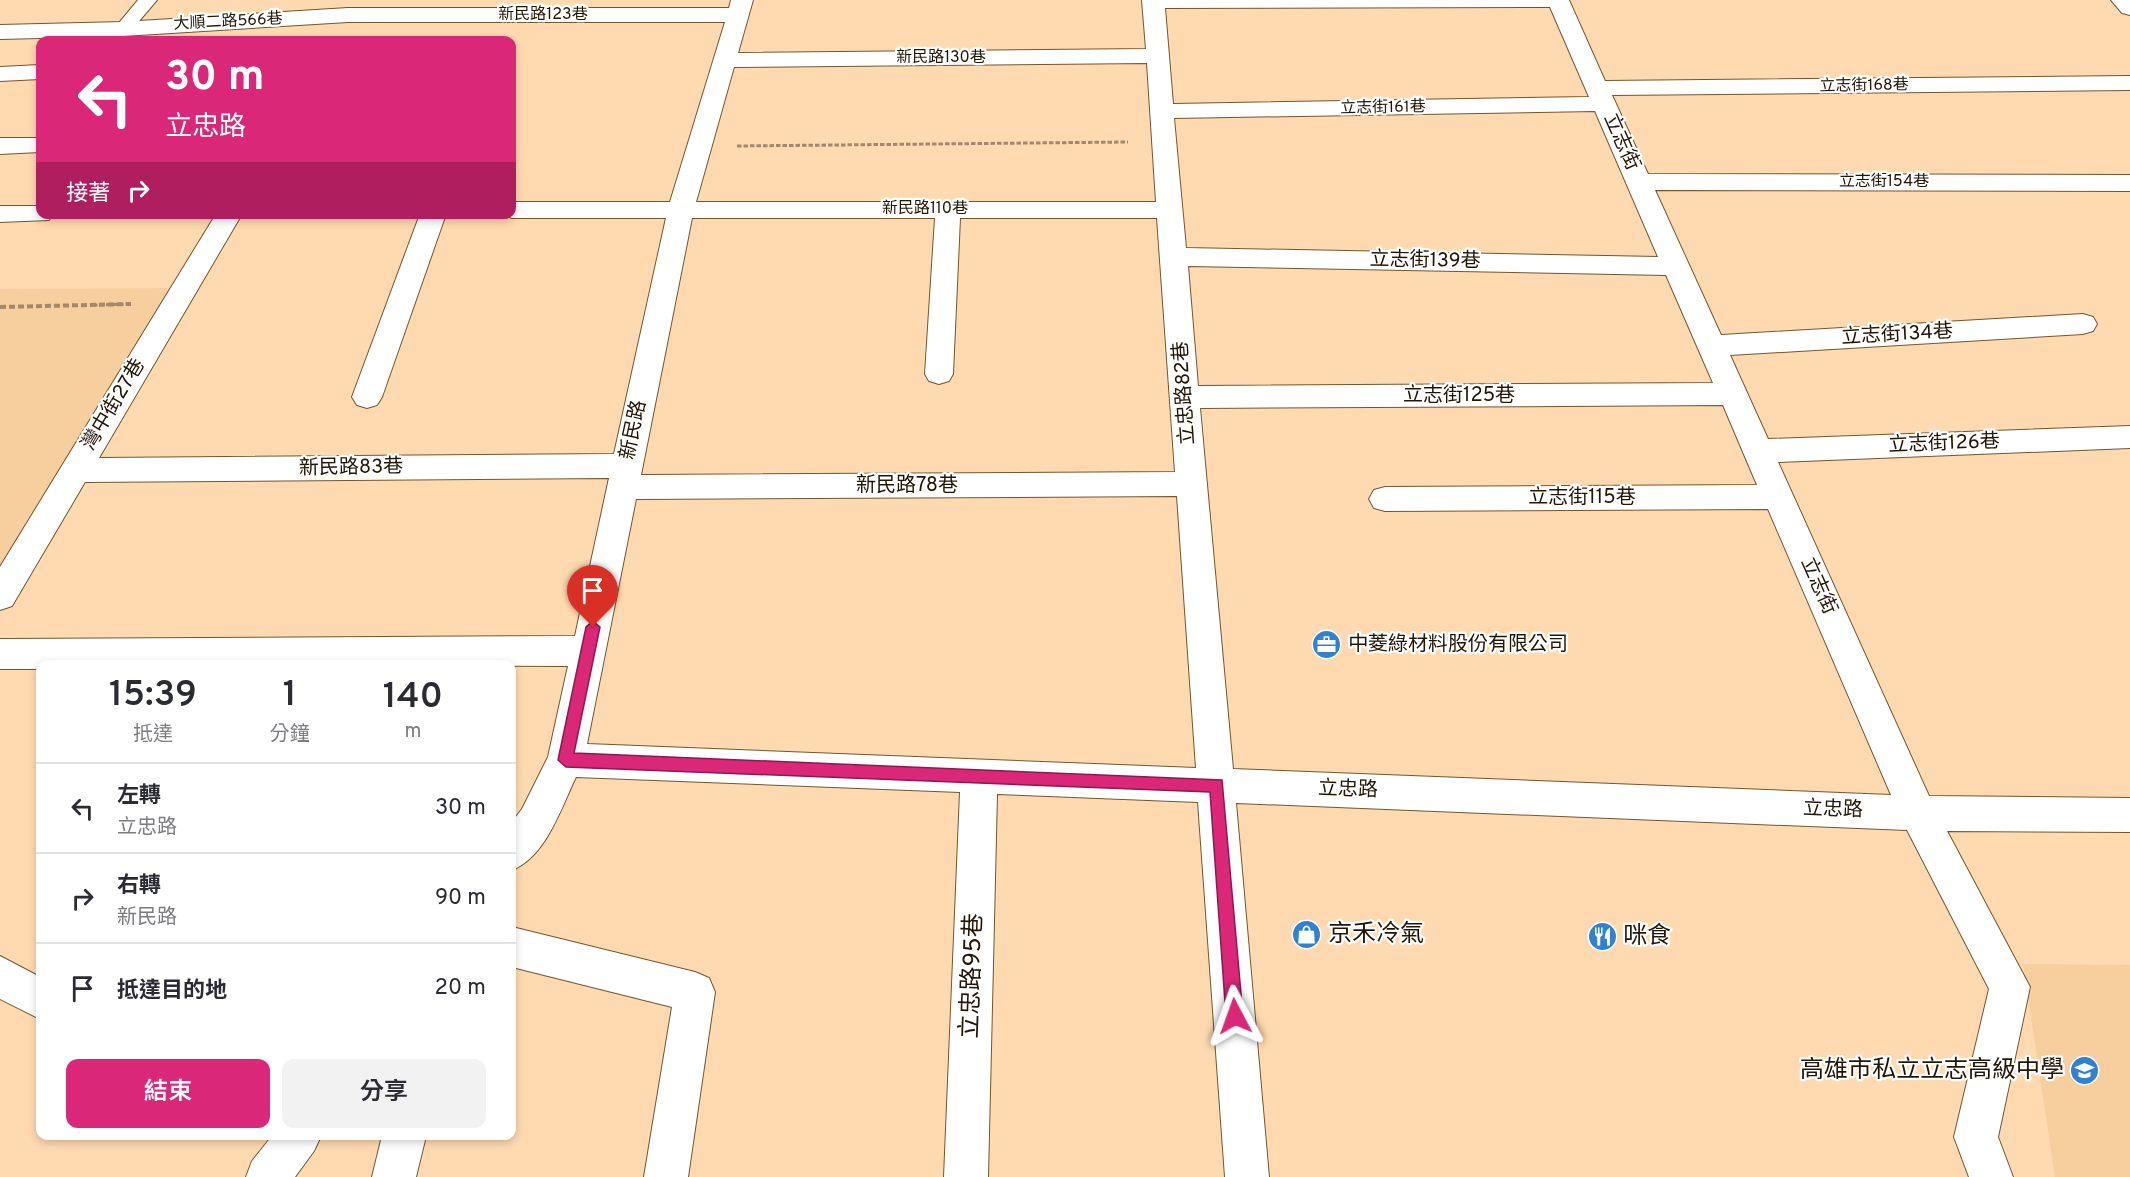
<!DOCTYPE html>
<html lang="zh-TW">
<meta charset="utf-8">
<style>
:root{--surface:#fff;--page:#f2f2f3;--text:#2b2b33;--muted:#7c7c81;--line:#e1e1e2;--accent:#db2777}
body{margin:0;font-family:Overpass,"Noto Sans TC",sans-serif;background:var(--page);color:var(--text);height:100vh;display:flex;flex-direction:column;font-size:22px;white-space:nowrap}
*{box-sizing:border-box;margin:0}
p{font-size:20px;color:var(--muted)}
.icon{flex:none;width:33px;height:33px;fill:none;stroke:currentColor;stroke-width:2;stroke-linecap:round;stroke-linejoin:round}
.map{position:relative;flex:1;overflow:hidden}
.side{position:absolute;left:36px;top:660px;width:480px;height:480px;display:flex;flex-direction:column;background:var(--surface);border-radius:12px;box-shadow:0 3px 9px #0003}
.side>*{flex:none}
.guide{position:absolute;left:36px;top:36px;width:480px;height:183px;border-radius:12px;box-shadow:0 3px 9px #0003;background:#db2777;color:#fff;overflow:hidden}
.pin{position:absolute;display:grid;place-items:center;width:51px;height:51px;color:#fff;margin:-62px -26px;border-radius:50% 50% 50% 0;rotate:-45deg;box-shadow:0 0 6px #0007}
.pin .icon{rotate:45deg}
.me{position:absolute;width:66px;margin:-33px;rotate:356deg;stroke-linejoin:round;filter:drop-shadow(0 0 4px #0008)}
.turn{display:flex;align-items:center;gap:21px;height:126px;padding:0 30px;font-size:27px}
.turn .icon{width:78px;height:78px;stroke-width:2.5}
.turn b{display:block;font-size:42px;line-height:51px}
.then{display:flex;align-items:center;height:57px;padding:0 30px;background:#0003;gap:12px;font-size:22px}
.eta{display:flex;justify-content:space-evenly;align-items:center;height:102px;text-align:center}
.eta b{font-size:36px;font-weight:600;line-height:42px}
.cta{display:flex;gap:12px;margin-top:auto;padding:12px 30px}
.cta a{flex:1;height:69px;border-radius:12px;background:var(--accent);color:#fff;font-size:24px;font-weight:600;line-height:69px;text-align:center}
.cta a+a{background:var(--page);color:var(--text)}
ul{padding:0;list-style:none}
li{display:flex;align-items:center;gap:18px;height:90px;padding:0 30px;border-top:2px solid var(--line)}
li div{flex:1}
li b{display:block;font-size:22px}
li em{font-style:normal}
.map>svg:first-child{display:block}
</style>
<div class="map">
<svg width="2130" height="1177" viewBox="0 0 2130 1177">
<rect width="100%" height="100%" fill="#ffdab0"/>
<path fill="#f7ce9d" d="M 195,288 L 3,610 L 0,610 L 0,289 Z
M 2023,964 L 2130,965 L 2130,1177 L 2055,1177 Z"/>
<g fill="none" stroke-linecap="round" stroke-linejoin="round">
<defs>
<path id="lane" d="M 138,0 L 157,0 L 129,33 L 117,33 L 114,29 Z"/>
<path id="street" d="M 731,0 L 753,0 L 738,53 L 1146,49 L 1142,0 L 1569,0 L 1605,81 L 2130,76 L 2130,90 L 1612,95 L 1648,174 L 2130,175 L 2130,191 L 1655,190 L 1721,335 L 2083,314 L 2093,317 L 2097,324 L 2093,331 L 2083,334 L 1730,355 L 1768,439 L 2130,426 L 2130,448 L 1778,462 L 1929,796 L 2130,798 L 2130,832 L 1947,831 L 2030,987 L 1998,1137 L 2013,1177 L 1969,1177 L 1954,1137 L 1989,989 L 1907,830 L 1236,803 L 1269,1177 L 1225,1177 L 1198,802 L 997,794 L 988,1177 L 944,1177 L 960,792 L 576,777 C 561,808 546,857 512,870 L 512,822 L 522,809 L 548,757 L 568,666 L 40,664 L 40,669 L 0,669 L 0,639 L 575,636 L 609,478 L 85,482 L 12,606 L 0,610 L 0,567 L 216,214 L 242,214 L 99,458 L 614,454 L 666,218 L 512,218 L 502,214 L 512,214 L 512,202 L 670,202 L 725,22 L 348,22 L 123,36 L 0,39 L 0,25 L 123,22 L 348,8 L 729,8 ZM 1550,7 L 1589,97 L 1173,104 L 1165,8 ZM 1147,63 L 1156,202 L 696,202 L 734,67 ZM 1595,111 L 1658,257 L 1186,248 L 1174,118 ZM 692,218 L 935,218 L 925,374 L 929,381 L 939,384 L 949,381 L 953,374 L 960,218 L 1157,218 L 1175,472 L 641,475 ZM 1188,266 L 1666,275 L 1713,383 L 1198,386 ZM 1723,405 L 1757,485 L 1385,487 L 1374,490 L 1369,499 L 1374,508 L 1385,511 L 1768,509 L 1891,795 L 1233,769 L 1200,408 ZM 1177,496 L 1196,768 L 587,744 L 636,499 Z
M 40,65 L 40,79 L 0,81 L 0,67 Z
M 0,138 L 40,138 L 40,152 L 0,154 Z
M 0,206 L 40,206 L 40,214 L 53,214 L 49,220 L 0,222 Z
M 420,214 L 446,214 L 382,397 L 377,405 L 367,408 L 357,405 L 352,397 Z
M 512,927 L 695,972 L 709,978 L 715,992 L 688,1177 L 644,1177 L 672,1007 L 512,967 Z
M 0,956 L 40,977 L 40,1019 L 0,999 Z
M 272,1136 L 321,1136 L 314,1151 L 295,1177 L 246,1177 L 252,1161 Z
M 382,1136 L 426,1136 L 416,1177 L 372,1177 Z"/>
<path id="secondary" d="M 2111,0 L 2130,0 L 2130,15 L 2122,13 Z"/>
</defs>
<use href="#lane" stroke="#74552e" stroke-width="2"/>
<use href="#street" stroke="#74552e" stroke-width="2"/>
<use href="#secondary" stroke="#74552e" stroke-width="2"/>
<path stroke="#a38969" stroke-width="3" stroke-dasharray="4.5 2" stroke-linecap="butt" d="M 737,146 L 1128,142
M 93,305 L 131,304"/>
<path stroke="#a38969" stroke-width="4" stroke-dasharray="6 3" stroke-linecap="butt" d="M 0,307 L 131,304"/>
<use href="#lane" fill="#fff" fill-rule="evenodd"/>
<use href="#street" fill="#fff" fill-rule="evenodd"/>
<use href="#secondary" fill="#fff" fill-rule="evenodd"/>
</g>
<path fill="#db2777" stroke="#8e194d" stroke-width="1.5" d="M 593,621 L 600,627 L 574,753 L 1222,780 L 1243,1016 L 1241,1022 L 1235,1024 L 1229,1022 L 1226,1016 L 1210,792 L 566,767 L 558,760 L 586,627 Z"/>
<defs>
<symbol id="office-disc" viewBox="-11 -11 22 22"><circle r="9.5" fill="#3082d1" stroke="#fff"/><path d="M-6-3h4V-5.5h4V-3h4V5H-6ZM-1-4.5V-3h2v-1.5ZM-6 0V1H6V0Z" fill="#fff"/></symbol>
<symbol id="shop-disc" viewBox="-11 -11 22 22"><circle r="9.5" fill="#3082d1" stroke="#fff"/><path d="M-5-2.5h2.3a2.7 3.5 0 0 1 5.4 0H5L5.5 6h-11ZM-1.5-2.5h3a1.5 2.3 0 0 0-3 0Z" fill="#fff"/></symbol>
<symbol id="restaurant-disc" viewBox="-11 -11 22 22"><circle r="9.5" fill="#3082d1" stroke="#fff"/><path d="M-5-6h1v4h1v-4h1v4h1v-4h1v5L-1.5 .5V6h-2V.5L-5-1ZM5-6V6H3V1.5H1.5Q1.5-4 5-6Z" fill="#fff"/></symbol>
<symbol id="school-disc" viewBox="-11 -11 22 22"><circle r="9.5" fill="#3082d1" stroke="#fff"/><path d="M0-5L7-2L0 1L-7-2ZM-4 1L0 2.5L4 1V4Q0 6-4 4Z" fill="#fff"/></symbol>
</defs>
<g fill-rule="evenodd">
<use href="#office-disc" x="1310" y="628" width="33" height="33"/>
<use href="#shop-disc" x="1290" y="918" width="33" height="33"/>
<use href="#restaurant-disc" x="1586" y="920" width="33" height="33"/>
<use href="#school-disc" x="2068" y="1054" width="33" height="33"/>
</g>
<g text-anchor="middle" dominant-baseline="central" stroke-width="4.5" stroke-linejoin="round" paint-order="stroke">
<g font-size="16" fill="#221606" stroke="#fff">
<text x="543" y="15">新民路123巷</text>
<text transform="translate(228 22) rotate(-3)">大順二路566巷</text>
<text x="941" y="58">新民路130巷</text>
<text transform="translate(1864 86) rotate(-1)">立志街168巷</text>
<text transform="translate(1383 108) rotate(-1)">立志街161巷</text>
<text x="1884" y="182">立志街154巷</text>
<text x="925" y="209">新民路110巷</text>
</g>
<g font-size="20" fill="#221606" stroke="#fff">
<text transform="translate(1621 142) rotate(66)">立志街</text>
<text transform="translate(1425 261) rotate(1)">立志街139巷</text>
<text transform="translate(1897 335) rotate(-3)">立志街134巷</text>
<text transform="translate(1185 393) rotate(-94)">立忠路82巷</text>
<text x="1459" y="396">立志街125巷</text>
<text transform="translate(114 405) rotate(-59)">灣中街27巷</text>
<text transform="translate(634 430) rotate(-78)">新民路</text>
<text transform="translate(1944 444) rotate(-2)">立志街126巷</text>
<text transform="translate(351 468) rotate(-1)">新民路83巷</text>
<text x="907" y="486">新民路78巷</text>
<text x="1582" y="498">立志街115巷</text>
<text transform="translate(1818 586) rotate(66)">立志街</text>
<text transform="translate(1348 790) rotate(2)">立忠路</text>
<text transform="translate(1833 810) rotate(2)">立忠路</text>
</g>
<g font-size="20" fill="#221606" stroke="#fff" text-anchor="start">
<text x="1348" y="645">中菱綠材料股份有限公司</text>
</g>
<g font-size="24" fill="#221606" stroke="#fff" text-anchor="start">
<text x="1328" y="935">京禾冷氣</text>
<text x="1623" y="937">咪食</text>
<text x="2064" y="1071" text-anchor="end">高雄市私立立志高級中學</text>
</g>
<g font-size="24" fill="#221606" stroke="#fff">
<text transform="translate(973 976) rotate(-88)">立忠路95巷</text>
</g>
</g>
</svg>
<div class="pin" style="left:593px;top:627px;background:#d93025"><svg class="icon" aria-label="arrive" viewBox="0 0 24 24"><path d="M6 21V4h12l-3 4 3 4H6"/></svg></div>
<svg class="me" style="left:1235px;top:1016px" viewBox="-20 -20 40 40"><path d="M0-17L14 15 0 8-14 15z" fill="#db2777" stroke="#fff" stroke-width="4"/></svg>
<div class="guide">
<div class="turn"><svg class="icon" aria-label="left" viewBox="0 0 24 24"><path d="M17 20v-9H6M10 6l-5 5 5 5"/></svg><div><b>30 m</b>立忠路</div></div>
<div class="then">接著<svg class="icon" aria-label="right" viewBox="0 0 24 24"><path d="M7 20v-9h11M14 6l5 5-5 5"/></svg></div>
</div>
<section class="side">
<div class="eta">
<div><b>15:39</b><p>抵達</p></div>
<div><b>1</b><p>分鐘</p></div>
<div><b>140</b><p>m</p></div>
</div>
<ul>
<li><svg class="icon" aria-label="left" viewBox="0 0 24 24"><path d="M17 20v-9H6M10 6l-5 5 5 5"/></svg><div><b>左轉</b><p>立忠路</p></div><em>30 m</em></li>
<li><svg class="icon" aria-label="right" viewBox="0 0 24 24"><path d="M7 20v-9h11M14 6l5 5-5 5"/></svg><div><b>右轉</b><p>新民路</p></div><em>90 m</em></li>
<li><svg class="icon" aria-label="arrive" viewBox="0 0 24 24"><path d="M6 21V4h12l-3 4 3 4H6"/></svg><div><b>抵達目的地</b></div><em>20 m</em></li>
</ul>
<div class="cta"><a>結束</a><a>分享</a></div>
</section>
</div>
